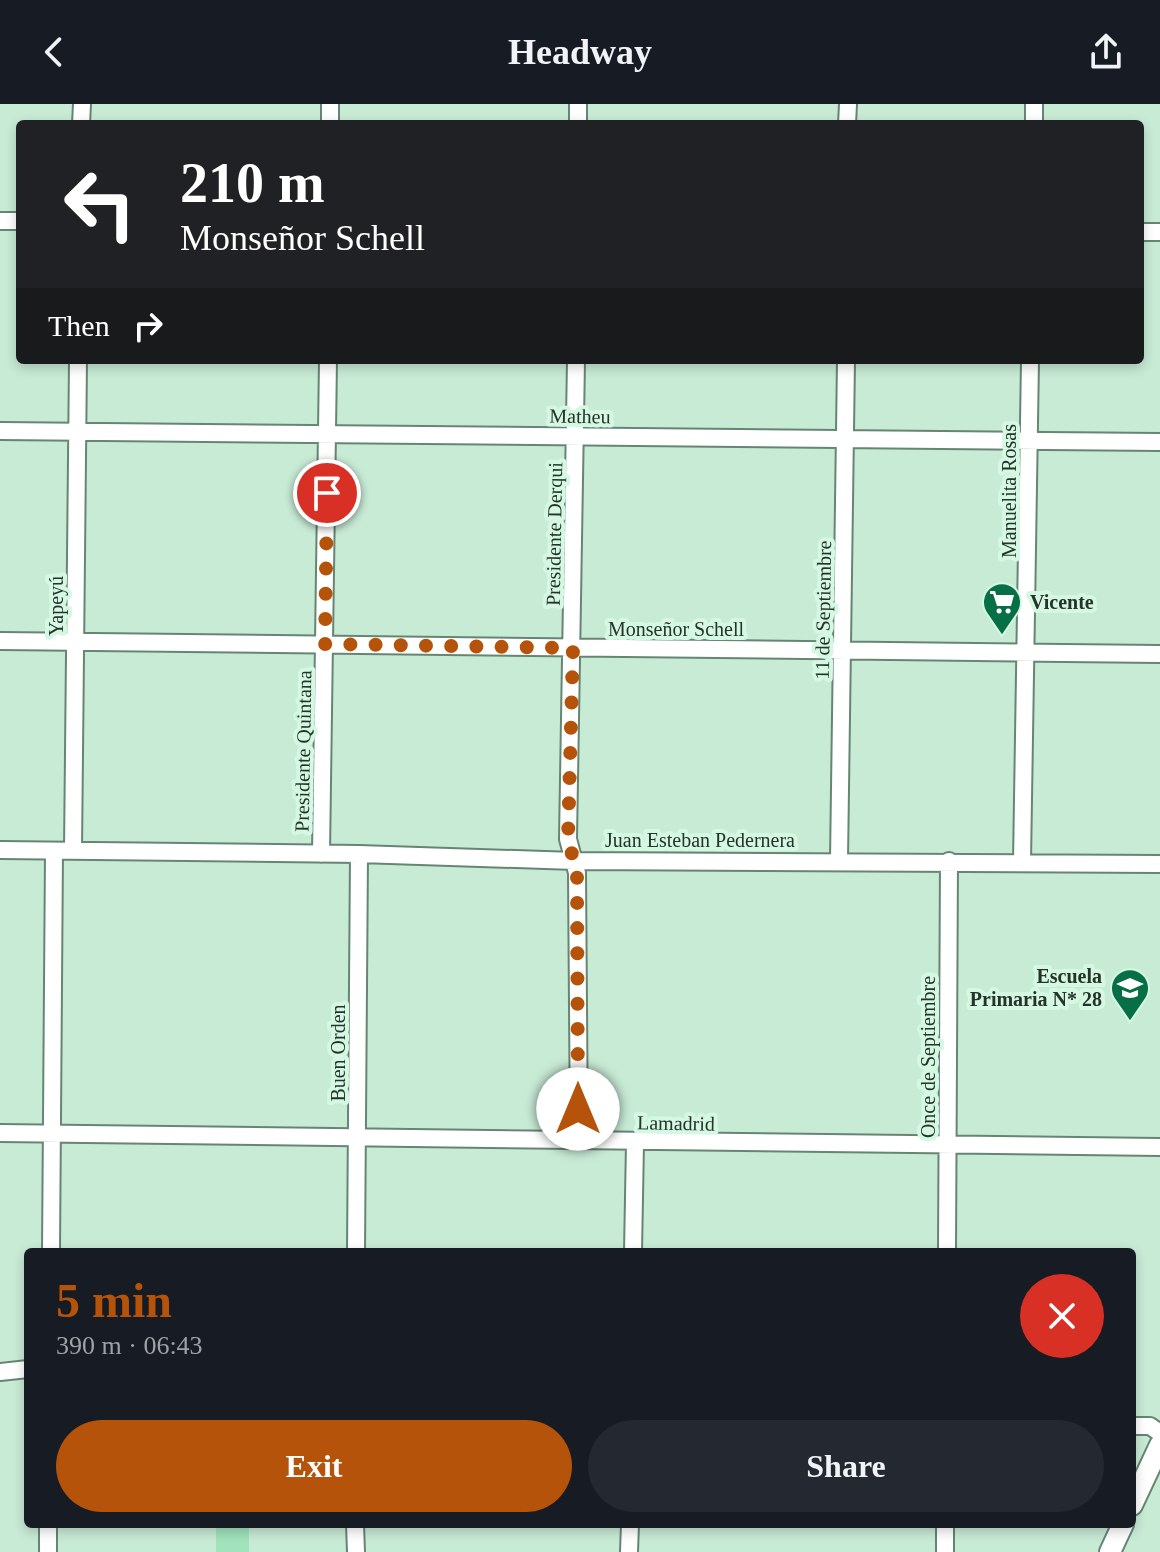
<!DOCTYPE html>
<meta charset="utf-8">
<style>
:root{--surface:#171b24;--page:#242831;--text:#f1f3f6;--muted:#9ea1a6;--accent:#b45309}
body{margin:0;font-family:Georgia,serif;background:var(--page);color:var(--text);height:100vh;display:flex;flex-direction:column;font-size:30px;white-space:nowrap}
*{box-sizing:border-box;margin:0}
p{font-size:26px;color:var(--muted)}
.icon{flex:none;width:44px;height:44px;fill:none;stroke:currentColor;stroke-width:2;stroke-linecap:round;stroke-linejoin:round}
.map{position:relative;flex:1;overflow:hidden}
.drawer{position:absolute;left:24px;top:1144px;width:1112px;height:280px;display:flex;flex-direction:column;background:var(--surface);border-radius:8px;box-shadow:0 4px 12px #0003}
.drawer>*{flex:none}
.hud{position:absolute;left:16px;top:16px;width:1128px;height:244px;border-radius:8px;box-shadow:0 4px 12px #0003;background:#202124;color:#fff;overflow:hidden}
.pin{position:absolute;display:grid;place-items:center;width:68px;height:68px;color:#fff;margin:-34px;border:4px solid #fff;border-radius:50%;box-shadow:0 2px 8px #0007}
.me{position:absolute;width:88px;margin:-44px;rotate:0deg;stroke-linejoin:round;filter:drop-shadow(0 0 6px #0008)}
.turn{display:flex;align-items:center;gap:28px;height:168px;padding:0 32px;font-size:36px}
.turn .icon{width:104px;height:104px;stroke-width:2.5}
.turn b{display:block;font-size:56px;line-height:68px}
.then{display:flex;align-items:center;height:76px;padding:0 32px;background:#0003;gap:16px;font-size:30px}
.round{display:grid;place-items:center;flex:none;width:84px;height:84px;border-radius:42px;background:var(--page)}
.head{display:flex;align-items:center;justify-content:space-between;height:136px;padding:0 32px}
h1{font-size:48px;font-weight:700;line-height:60px;color:var(--accent)}
.action{display:flex;gap:16px;margin-top:auto;padding:16px 32px}
.action a{flex:1;height:92px;border-radius:48px;background:var(--accent);color:#fff;font-size:32px;font-weight:700;line-height:92px;text-align:center}
.action a+a{background:var(--page);color:var(--text)}
header{display:flex;justify-content:space-between;align-items:center;height:104px;padding:0 32px;background:var(--surface);font-size:36px;font-weight:700}
.map>svg:first-child{display:block}
</style>
<header><svg class="icon" aria-label="back" viewBox="0 0 24 24"><path d="M15 5l-7 7 7 7"/></svg>Headway<svg class="icon" aria-label="share" viewBox="0 0 24 24"><path d="M12 15V3M7 8l5-5 5 5M5 13v7h14v-7"/></svg></header>
<div class="map">
<svg width="1160" height="1448" viewBox="0 0 1160 1448">
<rect width="100%" height="100%" fill="#c8ebd6"/>
<path fill="#a1e3bd" d="M 216,1420 L 249,1420 L 249,1448 L 216,1448 Z"/>
<g fill="none" stroke-linecap="round" stroke-linejoin="round">
<defs>
<path id="minor" d="M 81,20 L 82,0
M 330,20 L 330,0
M 578,20 L 578,0
M 847,20 L 848,0
M 1034,20 L 1034,0
M 0,117 L 20,117
M 1140,128 L 1160,128
M 576,256 L 568,735 L 577,769 L 579,1034
M 0,327 L 1160,338
M 0,537 L 1160,550
M 0,746 L 359,750 L 575,757 L 1160,760
M 73,747 L 78,256
M 321,750 L 328,256
M 839,756 L 846,256
M 1022,758 L 1030,256
M 0,1029 L 1160,1043
M 51,1148 L 54,747
M 356,1148 L 359,750
M 633,1148 L 635,1039
M 947,1148 L 949,757
M 0,1268 L 28,1265
M 1132,1322 L 1150,1322 L 1160,1329
M 355,1420 L 356,1448
M 48,1448 L 48,1420
M 629,1448 L 630,1420
M 945,1448 L 945,1420"/>
<path id="tertiary" d="M 1132,1401 L 1160,1341
M 1110,1448 L 1123,1420"/>
</defs>
<use href="#minor" stroke="#668573" stroke-width="20"/>
<use href="#tertiary" stroke="#668573" stroke-width="24"/>
<use href="#minor" stroke="#fff" stroke-width="16"/>
<use href="#tertiary" stroke="#fff" stroke-width="20"/>
</g>
<g fill="none" stroke-linecap="round" stroke-linejoin="round">
<path stroke="#b45309" stroke-width="14" stroke-dasharray="0 25.2" d="M 327,389 L 325,540 L 573,544 L 568,735 L 577,769 L 578,1005"/>
</g>
<defs>
<symbol id="supermarket-pin" viewBox="-11 -11 22 30"><path d="M0 17L-7.5 6A9.5 9.5 0 1 1 7.5 6Z" fill="#076f46" stroke="#d5f8e3"/><path d="M-6-5.5h2.5l.6 2H6L4.5 2H-2.5L-4.4-4H-6ZM-1.5 3.2a1.3 1.3 0 1 0 .1 0ZM3 3.2a1.3 1.3 0 1 0 .1 0Z" fill="#fff"/></symbol>
<symbol id="school-pin" viewBox="-11 -11 22 30"><path d="M0 17L-7.5 6A9.5 9.5 0 1 1 7.5 6Z" fill="#076f46" stroke="#d5f8e3"/><path d="M0-5L7-2L0 1L-7-2ZM-4 1L0 2.5L4 1V4Q0 6-4 4Z" fill="#fff"/></symbol>
</defs>
<g fill-rule="evenodd">
<use href="#supermarket-pin" x="980" y="476" width="44" height="60"/>
<use href="#school-pin" x="1108" y="862" width="44" height="60"/>
</g>
<g text-anchor="middle" dominant-baseline="central" stroke-width="8" stroke-linejoin="round" paint-order="stroke">
<g font-size="20" fill="#25332b" stroke="#d5f8e3">
<text transform="translate(580 312) rotate(1)">Matheu</text>
<text transform="translate(1009 387) rotate(-90)">Manuelita Rosas</text>
<text transform="translate(554 430) rotate(-89)">Presidente Derqui</text>
<text transform="translate(56 502) rotate(-90)">Yapeyú</text>
<text transform="translate(823 506) rotate(-89)">11 de Septiembre</text>
<text x="676" y="525">Monseñor Schell</text>
<text transform="translate(303 647) rotate(-89)">Presidente Quintana</text>
<text x="700" y="736">Juan Esteban Pedernera</text>
<text transform="translate(338 949) rotate(-90)">Buen Orden</text>
<text transform="translate(928 953) rotate(-90)">Once de Septiembre</text>
<text transform="translate(676 1019) rotate(1)">Lamadrid</text>
</g>
<g font-size="20" font-weight="bold" fill="#25332b" stroke="#d5f8e3" text-anchor="start">
<text x="1030" y="498">Vicente</text>
<text x="1102" y="872" text-anchor="end">Escuela<tspan x="1102" dy="23">Primaria N* 28</tspan></text>
</g>
</g>
</svg>
<div class="pin" style="left:327px;top:389px;background:#d93025"><svg class="icon" aria-label="arrive" viewBox="0 0 24 24"><path d="M6 21V4h12l-3 4 3 4H6"/></svg></div>
<svg class="me" style="left:578px;top:1005px" viewBox="-20 -20 40 40"><circle r="19" fill="#fff"/><path d="M0-13L10 11 0 6-10 11z" fill="#b45309"/></svg>
<div class="hud">
<div class="turn"><svg class="icon" aria-label="left" viewBox="0 0 24 24"><path d="M17 20v-9H6M10 6l-5 5 5 5"/></svg><div><b>210 m</b>Monseñor Schell</div></div>
<div class="then">Then<svg class="icon" aria-label="right" viewBox="0 0 24 24"><path d="M7 20v-9h11M14 6l5 5-5 5"/></svg></div>
</div>
<section class="drawer">
<div class="head"><div><h1>5 min</h1><p>390 m · 06:43</p></div><a class="round" style="background:#d93025;color:#fff"><svg class="icon" aria-label="close" viewBox="0 0 24 24"><path d="M6 6l12 12M18 6L6 18"/></svg></a></div>
<div class="action"><a>Exit</a><a>Share</a></div>
</section>
</div>
